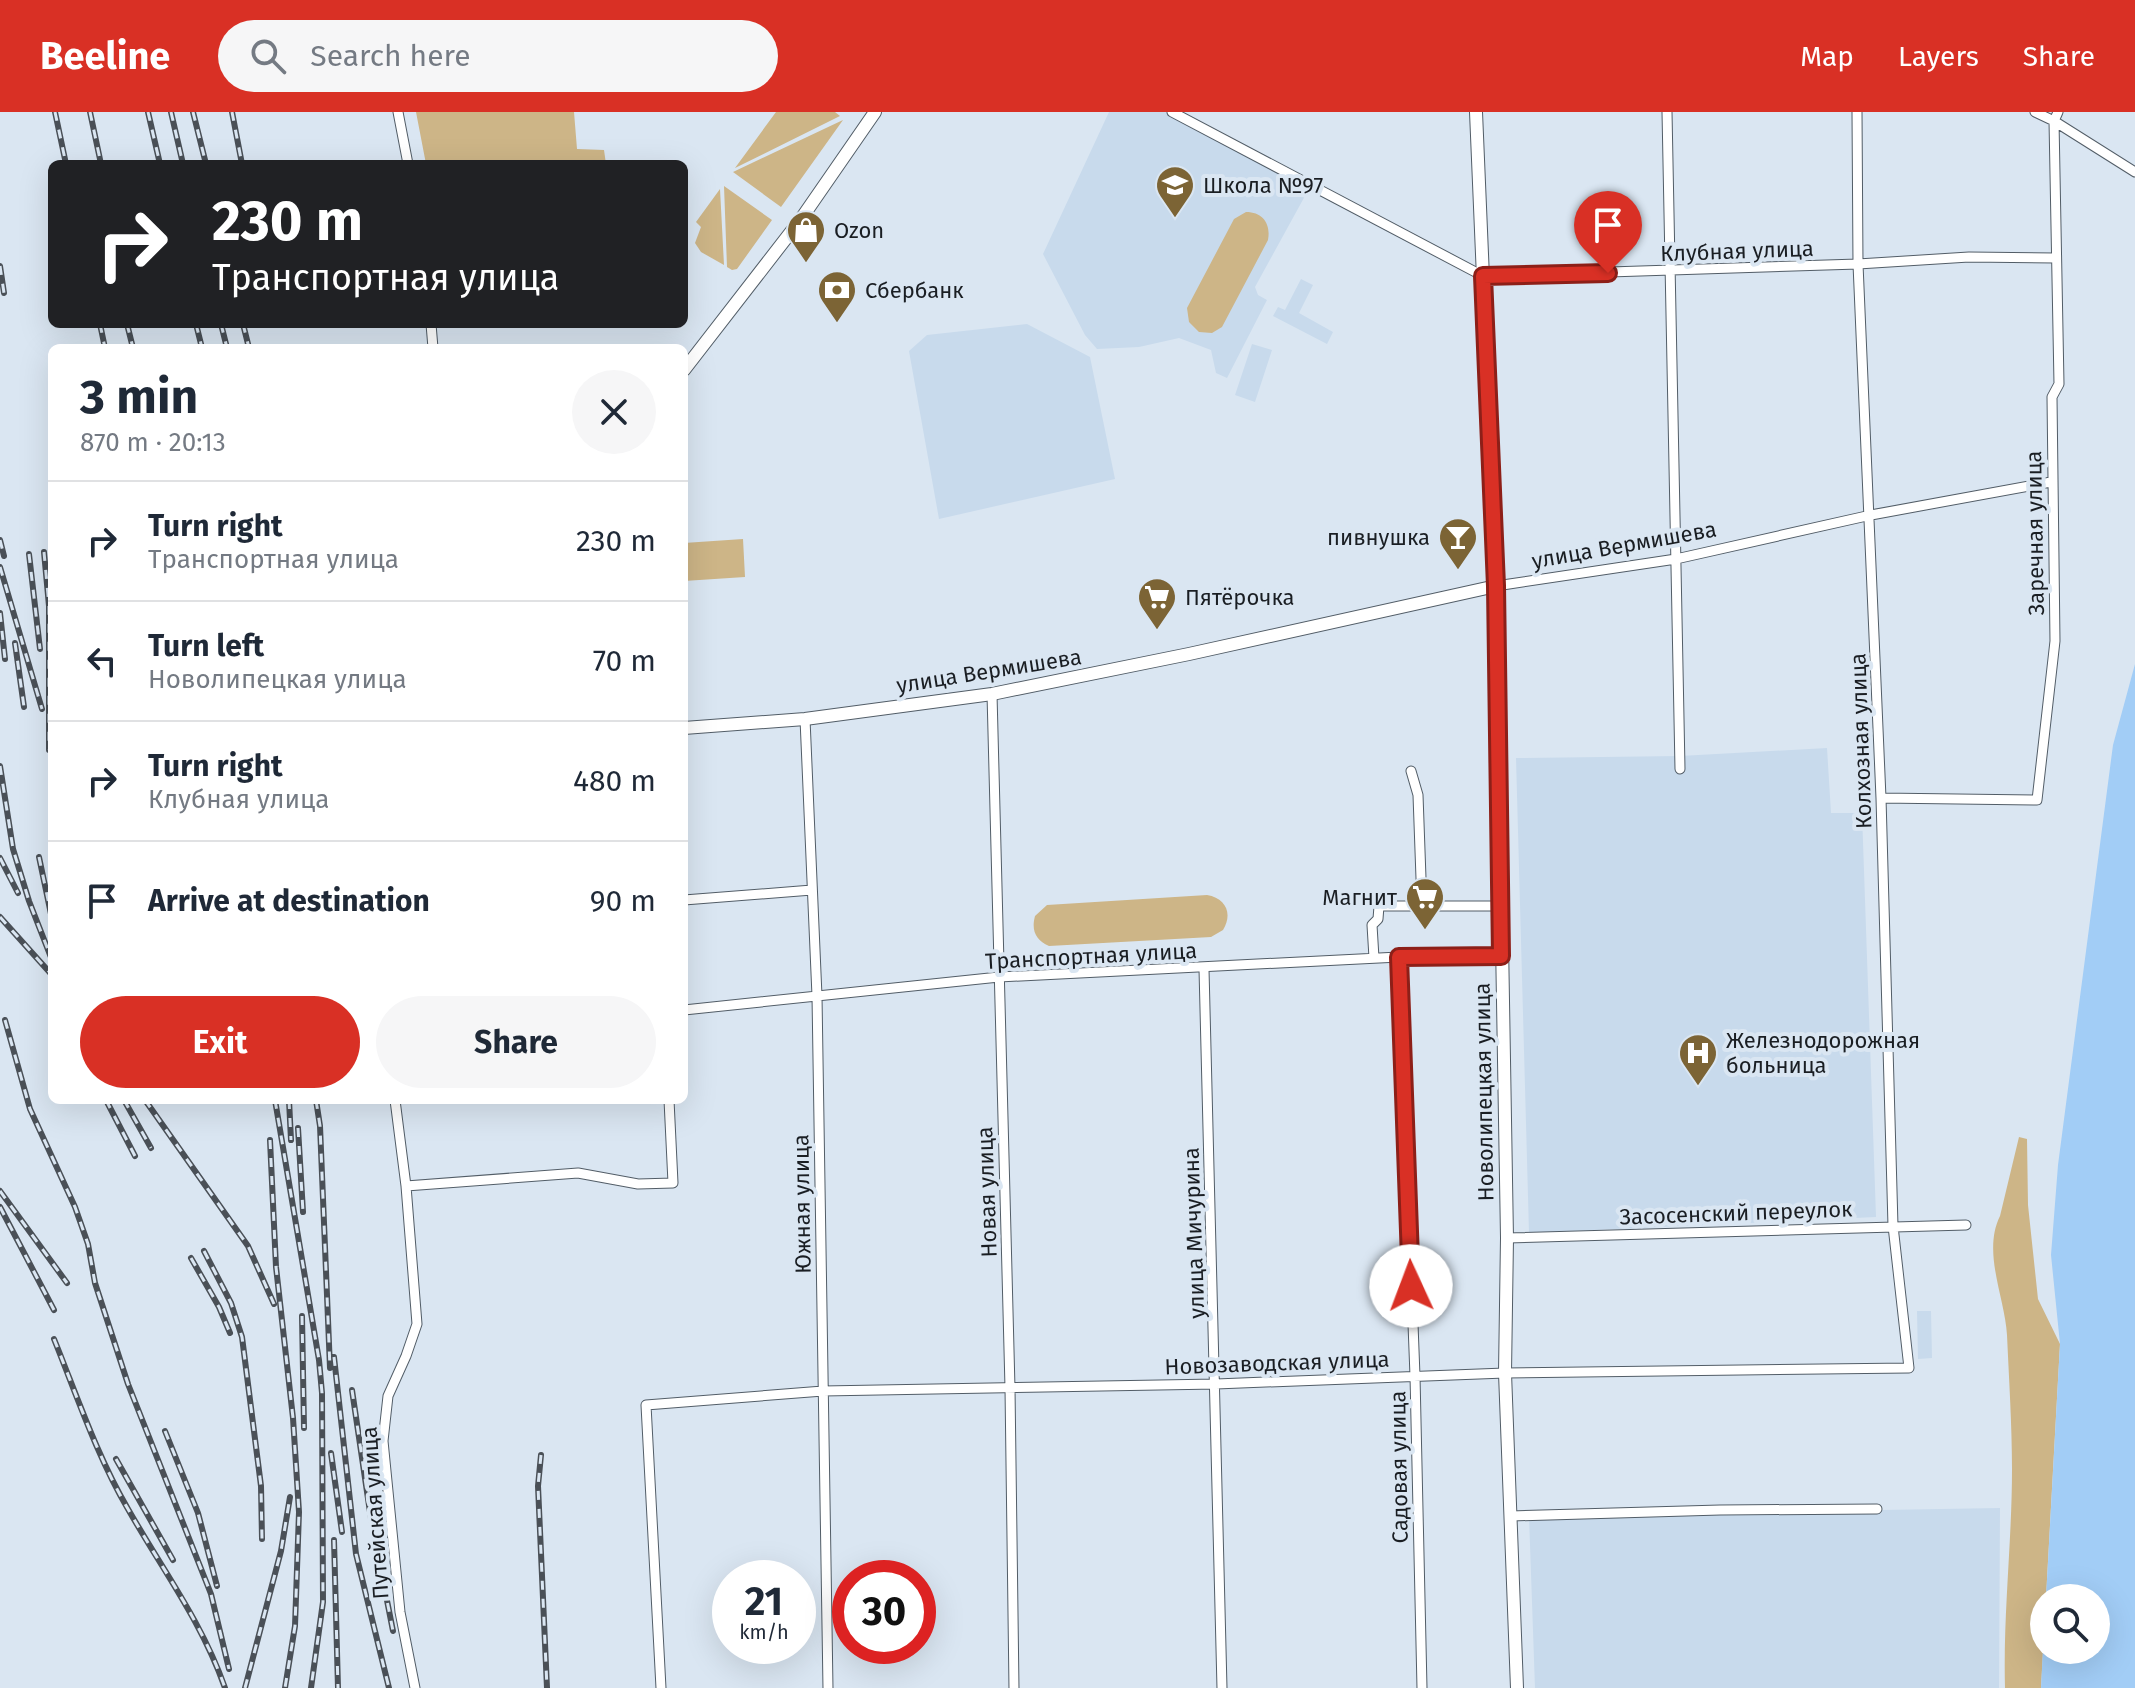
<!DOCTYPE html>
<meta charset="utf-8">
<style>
:root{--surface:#fff;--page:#f6f6f7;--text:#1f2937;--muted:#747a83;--line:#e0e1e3;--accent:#d93025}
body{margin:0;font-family:"Fira Sans",sans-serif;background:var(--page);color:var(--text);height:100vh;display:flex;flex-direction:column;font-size:30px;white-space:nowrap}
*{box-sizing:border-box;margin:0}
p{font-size:26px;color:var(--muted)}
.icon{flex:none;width:44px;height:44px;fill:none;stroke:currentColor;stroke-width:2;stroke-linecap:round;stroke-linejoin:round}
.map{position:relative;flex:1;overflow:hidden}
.panel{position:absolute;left:48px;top:232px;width:640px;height:760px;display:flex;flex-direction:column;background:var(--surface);border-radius:12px;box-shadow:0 8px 32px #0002}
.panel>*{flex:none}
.banner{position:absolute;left:48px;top:48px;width:640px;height:168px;border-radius:12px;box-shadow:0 8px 32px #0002;background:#202124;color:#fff;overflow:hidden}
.controls{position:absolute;left:2030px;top:1472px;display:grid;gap:16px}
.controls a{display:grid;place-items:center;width:80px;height:80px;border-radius:50%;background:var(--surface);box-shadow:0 8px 32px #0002;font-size:40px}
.speed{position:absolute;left:712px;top:1448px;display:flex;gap:16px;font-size:40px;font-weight:700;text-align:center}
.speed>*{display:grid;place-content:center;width:104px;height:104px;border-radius:50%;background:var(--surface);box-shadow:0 8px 32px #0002;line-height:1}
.speed small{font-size:20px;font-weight:400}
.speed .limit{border:12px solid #d22;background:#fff;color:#111}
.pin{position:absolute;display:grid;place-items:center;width:68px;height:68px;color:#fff;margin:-82px -34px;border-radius:50% 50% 50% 0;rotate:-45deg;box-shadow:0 0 8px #0007}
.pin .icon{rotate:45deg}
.me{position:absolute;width:88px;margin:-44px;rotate:358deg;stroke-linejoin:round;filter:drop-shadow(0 0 6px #0008)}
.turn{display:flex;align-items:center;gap:28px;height:168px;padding:0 32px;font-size:36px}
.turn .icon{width:104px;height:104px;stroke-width:2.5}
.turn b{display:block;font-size:56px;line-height:68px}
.round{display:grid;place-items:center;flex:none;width:84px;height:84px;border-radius:42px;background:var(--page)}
.summary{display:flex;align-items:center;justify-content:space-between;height:136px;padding:0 32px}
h1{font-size:48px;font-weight:700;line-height:60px}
.action{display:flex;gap:16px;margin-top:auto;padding:16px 32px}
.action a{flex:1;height:92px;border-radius:48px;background:var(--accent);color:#fff;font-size:32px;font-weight:700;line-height:92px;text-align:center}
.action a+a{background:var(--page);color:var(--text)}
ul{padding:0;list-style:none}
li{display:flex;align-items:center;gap:24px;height:120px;padding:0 32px;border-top:2px solid var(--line)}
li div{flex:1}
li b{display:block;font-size:30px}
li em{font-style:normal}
header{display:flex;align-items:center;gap:48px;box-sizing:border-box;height:112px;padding:0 40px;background:var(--accent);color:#fff}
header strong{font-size:38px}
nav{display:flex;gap:44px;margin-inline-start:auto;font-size:28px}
.search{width:560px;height:72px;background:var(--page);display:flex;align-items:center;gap:20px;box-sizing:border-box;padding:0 28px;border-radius:44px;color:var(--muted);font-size:30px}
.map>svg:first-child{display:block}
</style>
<header>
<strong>Beeline</strong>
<div class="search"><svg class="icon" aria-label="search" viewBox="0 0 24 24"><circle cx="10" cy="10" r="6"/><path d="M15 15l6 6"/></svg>Search here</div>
<nav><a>Map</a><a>Layers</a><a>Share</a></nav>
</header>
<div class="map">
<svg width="2135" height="1576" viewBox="0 0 2135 1576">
<rect width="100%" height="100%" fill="#dae6f2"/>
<path fill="#c8daec" d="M 1109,0 L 1172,0 L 1311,73 L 1255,175 L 1258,183 L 1267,188 L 1227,266 L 1216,261 L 1211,238 L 1179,226 L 1139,235 L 1097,237 L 1085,223 L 1043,142 Z
M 1301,167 L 1313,173 L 1299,201 L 1333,220 L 1327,232 L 1273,204 L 1278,195 L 1285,198 Z
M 1027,212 L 1090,245 L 1115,367 L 939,407 L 909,239 L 927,223 Z
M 1252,232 L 1272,238 L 1255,290 L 1235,283 Z
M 1827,636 L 1831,701 L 1862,701 L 1876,1105 L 1529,1121 L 1516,646 L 1680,644 Z
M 1917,1199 L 1931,1199 L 1932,1246 L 1918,1247 Z
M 2000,1396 L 1999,1576 L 1535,1576 L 1529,1404 Z"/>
<path fill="#cdb587" d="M 416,0 L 574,0 L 577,37 L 604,38 L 606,52 L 426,52 Z
M 776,0 L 835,0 L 840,4 L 735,56 Z
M 843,8 L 781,95 L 733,60 Z
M 724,74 L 772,108 L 737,157 L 732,158 L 727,155 Z
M 720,77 L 724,153 L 701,140 L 695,131 L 701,115 L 696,110 Z
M 1246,100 C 1263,100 1271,112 1268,128 L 1222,215 L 1212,221 L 1199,220 L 1189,210 L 1187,196 L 1234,107 Z
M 743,427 L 745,465 L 684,469 L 684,431 Z
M 1207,783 C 1226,786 1233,802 1223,818 L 1211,825 L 1049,834 C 1036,828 1031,819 1035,804 L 1047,793 Z
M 2019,1025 L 2027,1027 L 2028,1093 L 2038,1187 L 2060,1232 L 2041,1576 L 2005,1576 C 2003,1503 2012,1430 2012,1357 C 2012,1313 2009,1268 2007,1223 C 2005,1186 1982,1140 2000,1104 Z"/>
<path fill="#a2cdf6" d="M 2135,552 L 2135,1576 L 2041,1576 L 2044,1516 L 2044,1538 L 2096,1538 L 2096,1486 L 2046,1486 L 2060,1232 L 2051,1143 L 2058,1053 L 2113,633 Z"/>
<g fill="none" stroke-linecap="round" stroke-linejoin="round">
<defs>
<path id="street" d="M 398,0 L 408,52
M 1172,0 L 1483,164 L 1858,152 L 1969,145 L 2055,146
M 1667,0 L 1680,657
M 2035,0 L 2054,9 L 2135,60
M 431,212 L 433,236
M 1496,474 L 1676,447 L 1871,403 L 2051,370
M 992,582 L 1010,1276 L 1014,1576
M 805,607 L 817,884 L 828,1576
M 1411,659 L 1418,683 L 1422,794
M 1881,686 L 2037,688 L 2055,529 L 2052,285 L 2059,272 L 2054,9 L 2058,0
M 684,788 L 812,778
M 1399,845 L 1415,1264 L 1422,1576
M 1374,846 L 1372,813 L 1378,807 L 1379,794 L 1501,794
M 1204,857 L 1222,1576
M 684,898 L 999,865 L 1399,845 L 1501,844
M 395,988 L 406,1074 L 417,1212 L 406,1244 L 388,1284 L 383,1329 L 400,1500 L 415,1576
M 406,1074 L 578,1061 L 638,1072 L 673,1071 L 669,988
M 1507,1126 L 1966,1113
M 1511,1404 L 1720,1398 L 1877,1397
M 661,1576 L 646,1293 L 823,1279 L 1216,1272 L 1505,1261 L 1909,1256 L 1893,1114 L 1881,686 L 1858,152 L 1857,0"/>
<path id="secondary" d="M 1476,0 L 1496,474 L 1507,1126 L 1505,1261 L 1517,1576
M 684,258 L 801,107 L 875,0
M 684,616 L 805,607 L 992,582 L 1189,542 L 1496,474"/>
</defs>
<use href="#street" stroke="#525d67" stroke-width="11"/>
<use href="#secondary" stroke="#525d67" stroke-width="14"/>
<use href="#street" stroke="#fff" stroke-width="9"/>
<use href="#secondary" stroke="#fff" stroke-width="12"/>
<defs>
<path id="rail" d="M 55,0 L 66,52
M 90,0 L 101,52
M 148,0 L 160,52
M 171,0 L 183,52
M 193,0 L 206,52
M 232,0 L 242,52
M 0,154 L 4,181
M 100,212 L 105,236
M 127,212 L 133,236
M 196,212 L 202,236
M 221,212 L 227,236
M 243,212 L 249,236
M 0,428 L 4,444
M 44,440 L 49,494 L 49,638
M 29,442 L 40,537
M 0,455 L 42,597
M 0,501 L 5,547
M 15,531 L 24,595
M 0,654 L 13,737 L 29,789 L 52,848
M 39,745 L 52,807
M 0,746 L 18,781
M 0,805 L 52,863
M 5,908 L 30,997 L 75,1095 L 88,1132 L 95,1171 L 128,1272 L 211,1482 L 229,1557
M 106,988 L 135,1044
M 124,988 L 151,1036
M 145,988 L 248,1134 L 274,1192
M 275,988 L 319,1248 L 322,1281 L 323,1490 L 311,1576
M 289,988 L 291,1028
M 316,988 L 320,1014 L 330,1256
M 298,1016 L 303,1100
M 270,1028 L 276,1155 L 293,1306 L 299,1400 L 295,1514 L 285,1576
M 0,1079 L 67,1171
M 0,1095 L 54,1198
M 204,1139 L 231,1191 L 242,1225 L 261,1374 L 262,1427
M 191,1146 L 219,1195 L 230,1221
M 302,1204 L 304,1316
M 54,1227 C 77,1284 97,1344 128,1397 C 162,1457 202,1510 225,1576
M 334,1245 L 356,1442 L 389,1576
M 352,1278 L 371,1407 L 393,1519
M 165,1319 L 198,1401 L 217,1474
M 331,1341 L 342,1420
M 541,1343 L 538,1374 L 547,1576
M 116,1347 L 173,1448
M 334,1428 L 338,1576
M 245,1576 L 281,1439 L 290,1385"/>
</defs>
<use href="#rail" stroke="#4a5057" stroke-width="6"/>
<use href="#rail" stroke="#dae6f2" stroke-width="3" stroke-dasharray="9" stroke-linecap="butt"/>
</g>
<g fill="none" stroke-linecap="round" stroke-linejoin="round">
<defs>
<path id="route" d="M 1411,1174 L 1399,845 L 1501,844 L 1496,474 L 1483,164 L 1608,161"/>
</defs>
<use href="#route" stroke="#8d1f18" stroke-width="20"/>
<use href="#route" stroke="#d93025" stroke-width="14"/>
</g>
<defs>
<symbol id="school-pin" viewBox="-11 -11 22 30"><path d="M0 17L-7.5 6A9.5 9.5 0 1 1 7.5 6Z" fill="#7c6435" stroke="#dae6f2"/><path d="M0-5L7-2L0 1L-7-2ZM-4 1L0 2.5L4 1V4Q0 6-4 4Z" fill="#fff"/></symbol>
<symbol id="shop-pin" viewBox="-11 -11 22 30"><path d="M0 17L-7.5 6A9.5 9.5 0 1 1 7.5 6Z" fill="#7c6435" stroke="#dae6f2"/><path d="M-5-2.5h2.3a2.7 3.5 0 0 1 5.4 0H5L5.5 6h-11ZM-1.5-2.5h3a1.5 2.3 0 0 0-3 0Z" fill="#fff"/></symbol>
<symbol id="bank-pin" viewBox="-11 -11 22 30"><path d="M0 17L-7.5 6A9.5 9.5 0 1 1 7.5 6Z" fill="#7c6435" stroke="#dae6f2"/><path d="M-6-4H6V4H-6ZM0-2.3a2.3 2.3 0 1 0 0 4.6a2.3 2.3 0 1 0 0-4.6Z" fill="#fff"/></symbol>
<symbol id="bar-pin" viewBox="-11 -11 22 30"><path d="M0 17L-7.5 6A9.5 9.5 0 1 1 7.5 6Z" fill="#7c6435" stroke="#dae6f2"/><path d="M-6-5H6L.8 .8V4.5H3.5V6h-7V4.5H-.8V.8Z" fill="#fff"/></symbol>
<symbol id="supermarket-pin" viewBox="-11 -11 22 30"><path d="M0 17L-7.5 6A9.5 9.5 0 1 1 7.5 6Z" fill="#7c6435" stroke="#dae6f2"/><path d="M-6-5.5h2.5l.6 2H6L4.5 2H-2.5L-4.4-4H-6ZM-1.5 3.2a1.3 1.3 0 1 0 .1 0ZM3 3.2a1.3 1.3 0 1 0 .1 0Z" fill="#fff"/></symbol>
<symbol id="hospital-pin" viewBox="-11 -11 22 30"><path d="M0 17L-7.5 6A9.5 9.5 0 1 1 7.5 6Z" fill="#7c6435" stroke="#dae6f2"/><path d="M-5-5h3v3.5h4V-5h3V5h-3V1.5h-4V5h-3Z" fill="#fff"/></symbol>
</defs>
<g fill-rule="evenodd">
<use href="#school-pin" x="1153" y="51" width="44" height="60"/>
<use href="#shop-pin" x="784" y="96" width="44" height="60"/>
<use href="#bank-pin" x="815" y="156" width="44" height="60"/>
<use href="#bar-pin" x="1436" y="403" width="44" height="60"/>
<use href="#supermarket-pin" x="1135" y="463" width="44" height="60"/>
<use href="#supermarket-pin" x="1403" y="763" width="44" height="60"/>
<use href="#hospital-pin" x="1676" y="919" width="44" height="60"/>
</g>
<g text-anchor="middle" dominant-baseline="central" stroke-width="8" stroke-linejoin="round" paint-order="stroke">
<g font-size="22" fill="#1a1e23" stroke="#dae6f2" text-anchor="start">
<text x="1203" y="73">Школа №97</text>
<text x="834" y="118">Ozon</text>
<text x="865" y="178">Сбербанк</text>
<text x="1430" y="425" text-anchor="end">пивнушка</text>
<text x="1185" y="485">Пятёрочка</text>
<text x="1397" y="785" text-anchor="end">Магнит</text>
<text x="1726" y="928">Железнодорожная<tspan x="1726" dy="25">больница</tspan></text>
</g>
<g font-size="22" fill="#1a1e23" stroke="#dae6f2">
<text transform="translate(1737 139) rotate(-2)">Клубная улица</text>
<text transform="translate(2035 421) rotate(-91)">Заречная улица</text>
<text transform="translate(1624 433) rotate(-10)">улица Вермишева</text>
<text transform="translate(989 559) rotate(-9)">улица Вермишева</text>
<text transform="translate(1861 629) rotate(-92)">Колхозная улица</text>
<text transform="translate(1091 844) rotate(-3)">Транспортная улица</text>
<text transform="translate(1484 980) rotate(-91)">Новолипецкая улица</text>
<text transform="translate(987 1080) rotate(-92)">Новая улица</text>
<text transform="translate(802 1092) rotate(-91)">Южная улица</text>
<text transform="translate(1736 1101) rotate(-2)">Засосенский переулок</text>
<text transform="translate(1194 1121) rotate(-92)">улица Мичурина</text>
<text transform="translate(1277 1251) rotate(-2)">Новозаводская улица</text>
<text transform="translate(1399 1355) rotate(-91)">Садовая улица</text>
<text transform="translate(375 1401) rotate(-94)">Путейская улица</text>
</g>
</g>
</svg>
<div class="controls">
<a><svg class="icon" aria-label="search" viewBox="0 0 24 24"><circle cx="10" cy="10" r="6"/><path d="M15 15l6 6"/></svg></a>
</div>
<div class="speed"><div>21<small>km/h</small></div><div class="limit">30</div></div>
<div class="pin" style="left:1608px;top:161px;background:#d93025"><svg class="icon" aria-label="arrive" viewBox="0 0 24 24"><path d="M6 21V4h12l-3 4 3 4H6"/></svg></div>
<svg class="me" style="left:1411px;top:1174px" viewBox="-20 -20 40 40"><circle r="19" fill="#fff"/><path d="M0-13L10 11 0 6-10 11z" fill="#d93025"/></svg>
<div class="banner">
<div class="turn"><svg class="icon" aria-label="right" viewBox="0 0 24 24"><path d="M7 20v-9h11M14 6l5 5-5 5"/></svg><div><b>230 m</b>Транспортная улица</div></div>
</div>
<section class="panel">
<div class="summary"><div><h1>3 min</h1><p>870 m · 20:13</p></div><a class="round"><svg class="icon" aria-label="close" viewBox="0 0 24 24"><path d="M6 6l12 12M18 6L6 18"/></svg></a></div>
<ul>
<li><svg class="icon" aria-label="right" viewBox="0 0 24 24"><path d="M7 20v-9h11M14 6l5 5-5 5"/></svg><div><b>Turn right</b><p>Транспортная улица</p></div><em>230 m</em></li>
<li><svg class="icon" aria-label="left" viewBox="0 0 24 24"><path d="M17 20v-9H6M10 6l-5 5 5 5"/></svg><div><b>Turn left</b><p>Новолипецкая улица</p></div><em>70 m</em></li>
<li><svg class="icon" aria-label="right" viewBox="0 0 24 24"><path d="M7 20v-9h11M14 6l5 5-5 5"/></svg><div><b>Turn right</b><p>Клубная улица</p></div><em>480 m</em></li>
<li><svg class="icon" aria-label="arrive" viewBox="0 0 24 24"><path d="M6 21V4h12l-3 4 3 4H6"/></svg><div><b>Arrive at destination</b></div><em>90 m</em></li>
</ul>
<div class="action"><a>Exit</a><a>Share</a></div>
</section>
</div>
